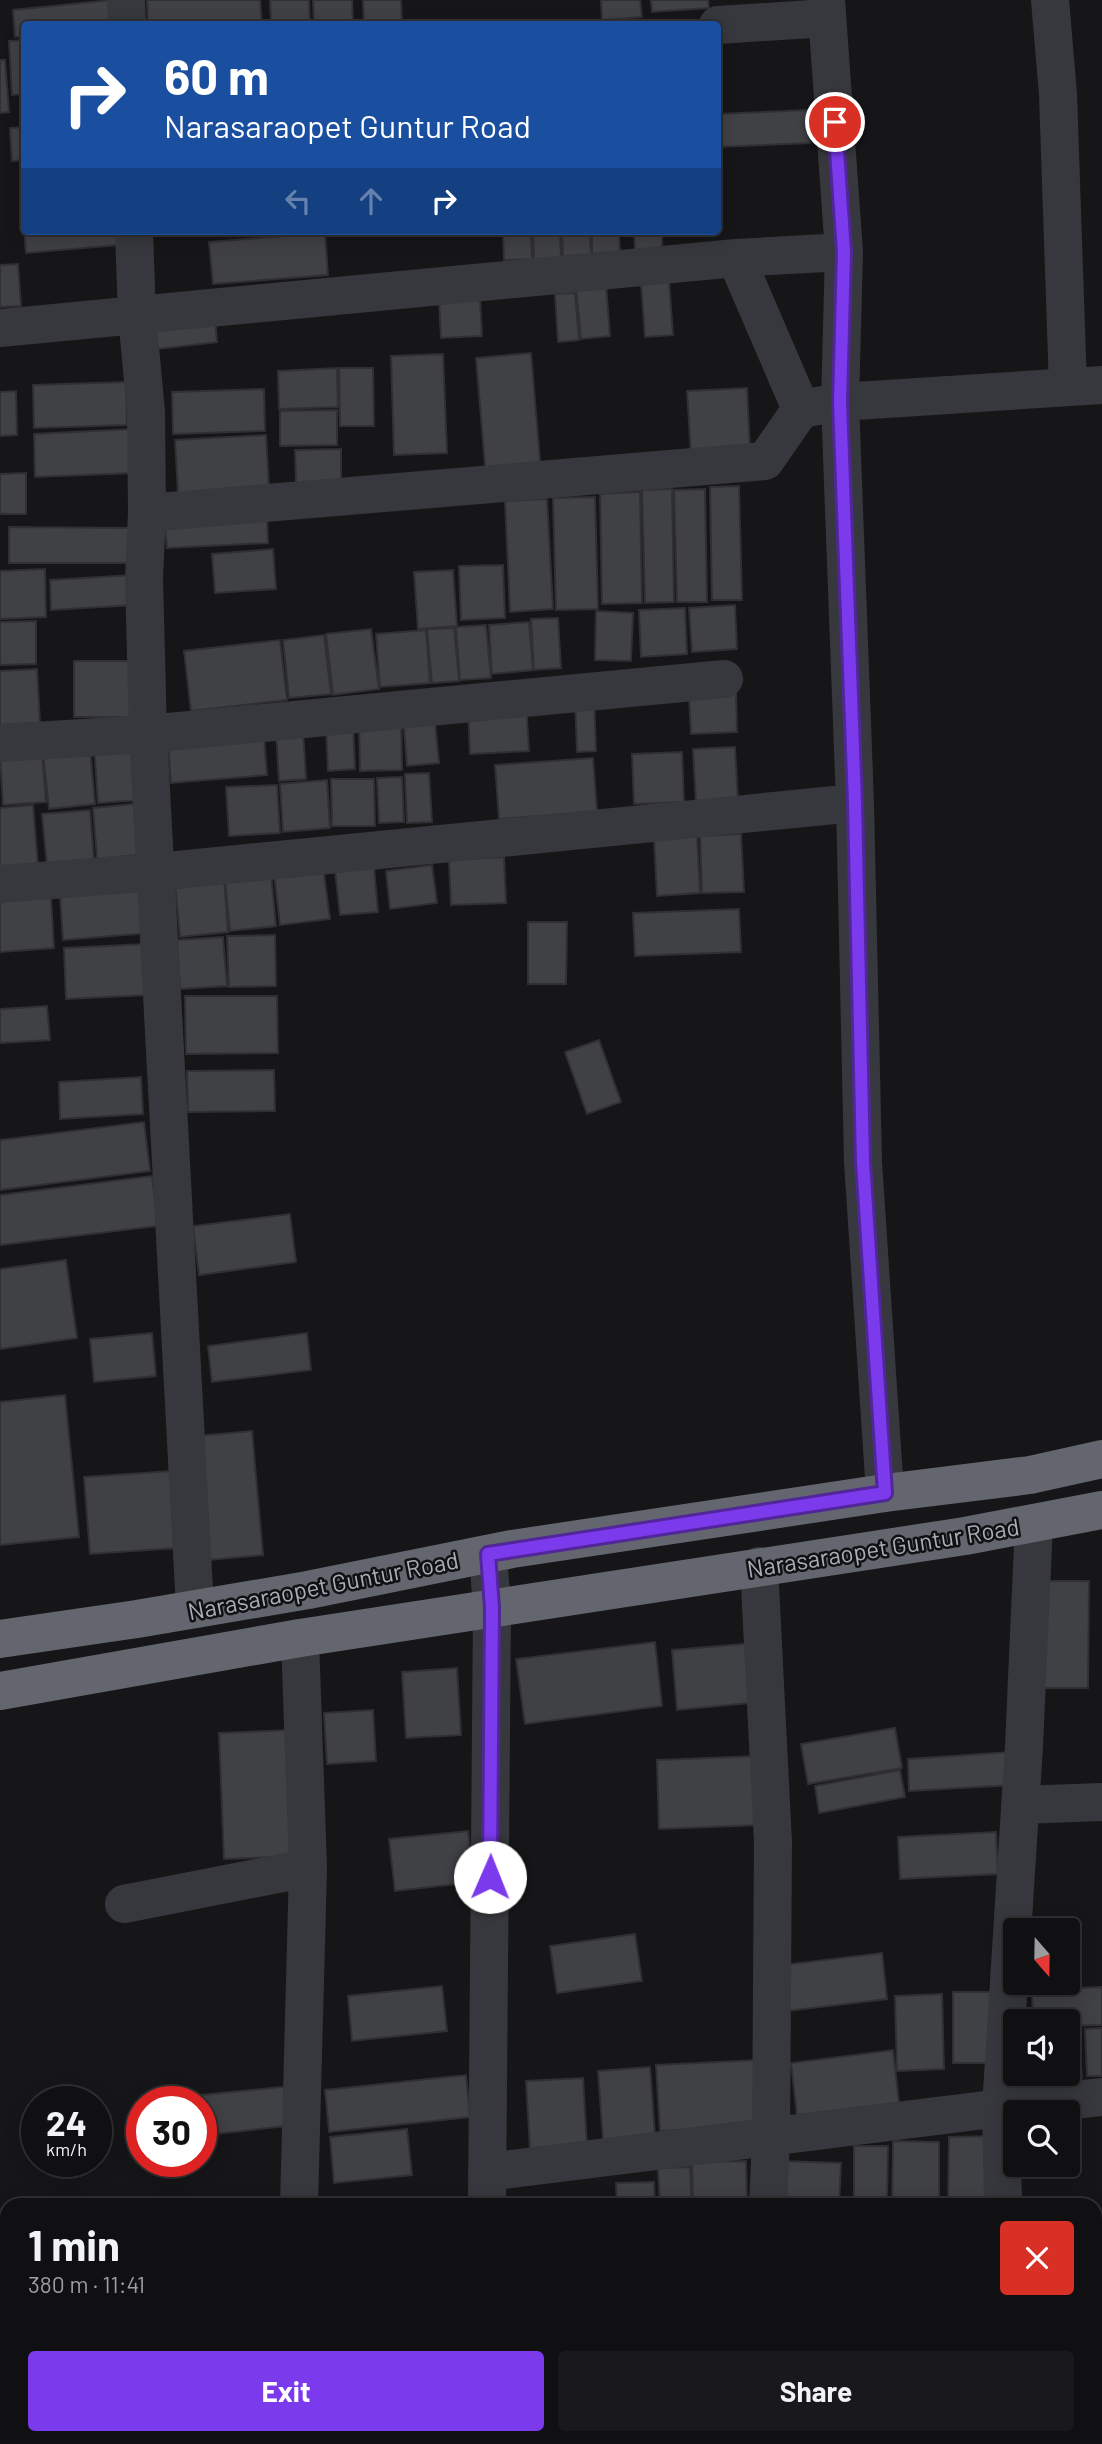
<!DOCTYPE html>
<meta charset="utf-8">
<style>
:root{--surface:#101012;--page:#19191b;--text:#f1f3f6;--muted:#9c9d9f;--line:#303032;--accent:#7c3aed}
body{margin:0;font-family:Barlow,sans-serif;background:var(--page);color:var(--text);height:100vh;display:flex;flex-direction:column;font-size:26px;white-space:nowrap}
*{box-sizing:border-box;margin:0}
p{font-size:23px;color:var(--muted)}
.icon{flex:none;width:38px;height:38px;fill:none;stroke:currentColor;stroke-width:2;stroke-linecap:round;stroke-linejoin:round}
.map{position:relative;flex:1;overflow:hidden}
.side{position:absolute;left:0px;top:2198px;width:1102px;height:247px;display:flex;flex-direction:column;background:var(--surface);border-radius:21px 21px 0 0;box-shadow:0 4px 18px #0003,0 0 0 2px var(--line)}
.side>*{flex:none}
.hud{position:absolute;left:21px;top:21px;width:700px;height:214px;border-radius:7px;box-shadow:0 4px 18px #0003,0 0 0 2px var(--line);background:#1a4fa0;color:#fff;overflow:hidden}
.needle{width:46px;rotate:160deg}
.buttons{position:absolute;left:1003px;top:1918px;display:grid;gap:14px}
.buttons a{display:grid;place-items:center;width:77px;height:77px;border-radius:7px;background:var(--surface);box-shadow:0 4px 18px #0003,0 0 0 2px var(--line);font-size:35px}
.speed{position:absolute;left:21px;top:2086px;display:flex;gap:14px;font-size:35px;font-weight:700;text-align:center}
.speed>*{display:grid;place-content:center;width:91px;height:91px;border-radius:50%;background:var(--surface);box-shadow:0 4px 18px #0003,0 0 0 2px var(--line);line-height:1}
.speed small{font-size:18px;font-weight:400}
.speed .limit{border:10px solid #d22;background:#fff;color:#111}
.pin{position:absolute;display:grid;place-items:center;width:60px;height:60px;color:#fff;margin:-30px;border:4px solid #fff;border-radius:50%;box-shadow:0 2px 7px #0007}
.me{position:absolute;width:77px;margin:-38px;rotate:1deg;stroke-linejoin:round;filter:drop-shadow(0 0 5px #0008)}
.turn{display:flex;align-items:center;gap:24px;height:147px;padding:0 28px;font-size:32px}
.turn .icon{width:91px;height:91px;stroke-width:2.5}
.turn b{display:block;font-size:49px;line-height:60px}
.lanes{display:flex;align-items:center;height:66px;padding:0 28px;background:#0003;justify-content:center;gap:35px;direction:ltr}
.lanes .off{opacity:.35}
.round{display:grid;place-items:center;flex:none;width:74px;height:74px;border-radius:7px;background:var(--page)}
.overview{display:flex;align-items:center;justify-content:space-between;height:119px;padding:0 28px}
h1{font-size:42px;font-weight:700;line-height:52px}
.cta{display:flex;gap:14px;margin-top:auto;padding:14px 28px}
.cta a{flex:1;height:80px;border-radius:7px;background:var(--accent);color:#fff;font-size:28px;font-weight:700;line-height:80px;text-align:center}
.cta a+a{background:var(--page);color:var(--text)}
.map>svg:first-child{display:block}
</style>
<div class="map">
<svg width="1102" height="2444" viewBox="0 0 1102 2444">
<rect width="100%" height="100%" fill="#161618"/>
<path fill="#404145" stroke="#303034" stroke-width="2" d="M 112,0 L 121,24 L 24,24 L 24,36 L 15,37 L 13,10 Z
M 147,0 L 260,0 L 262,24 L 148,24 Z
M 270,0 L 309,0 L 310,24 L 271,24 Z
M 313,0 L 352,0 L 353,24 L 314,24 Z
M 363,0 L 401,0 L 402,24 L 364,24 Z
M 601,0 L 640,0 L 642,17 L 602,20 Z
M 651,0 L 708,0 L 709,8 L 652,12 Z
M 24,40 L 24,94 L 12,95 L 9,41 Z
M 0,60 L 5,60 L 9,112 L 0,113 Z
M 808,110 L 810,143 L 718,147 L 718,114 Z
M 24,127 L 24,160 L 12,161 L 10,128 Z
M 23,213 L 24,231 L 117,231 L 118,245 L 26,253 Z
M 503,231 L 531,231 L 532,259 L 504,260 Z
M 533,231 L 560,231 L 561,257 L 534,259 Z
M 562,231 L 590,231 L 591,256 L 563,257 Z
M 592,231 L 619,231 L 620,255 L 592,256 Z
M 634,231 L 662,231 L 662,249 L 635,250 Z
M 325,233 L 328,275 L 213,284 L 209,242 Z
M 18,264 L 21,306 L 0,307 L 0,265 Z
M 669,281 L 673,335 L 645,337 L 641,283 Z
M 606,285 L 610,336 L 581,339 L 576,287 Z
M 575,293 L 579,340 L 558,342 L 555,294 Z
M 480,299 L 482,336 L 441,338 L 439,301 Z
M 215,318 L 217,342 L 158,349 L 155,324 Z
M 531,353 L 541,473 L 486,477 L 476,358 Z
M 443,354 L 447,453 L 394,455 L 391,356 Z
M 337,368 L 338,407 L 279,409 L 278,371 Z
M 339,368 L 373,368 L 374,426 L 340,426 Z
M 126,382 L 127,425 L 34,428 L 33,385 Z
M 747,388 L 750,451 L 691,455 L 687,391 Z
M 264,389 L 265,431 L 173,434 L 172,392 Z
M 16,391 L 17,435 L 0,436 L 0,392 Z
M 337,410 L 337,445 L 280,446 L 280,411 Z
M 133,429 L 135,473 L 35,477 L 34,434 Z
M 266,435 L 269,489 L 178,494 L 175,440 Z
M 341,449 L 341,482 L 296,483 L 295,450 Z
M 26,473 L 26,514 L 0,514 L 0,474 Z
M 739,486 L 742,600 L 712,600 L 710,487 Z
M 672,489 L 674,602 L 645,603 L 642,490 Z
M 705,489 L 707,602 L 677,602 L 674,490 Z
M 640,492 L 642,603 L 602,604 L 600,494 Z
M 595,497 L 598,609 L 556,610 L 553,498 Z
M 547,499 L 553,609 L 510,612 L 505,501 Z
M 267,519 L 268,543 L 167,548 L 165,526 Z
M 9,527 L 134,528 L 135,563 L 9,563 Z
M 273,549 L 276,589 L 215,593 L 212,554 Z
M 503,565 L 505,618 L 461,620 L 459,566 Z
M 45,569 L 46,617 L 0,619 L 0,571 Z
M 453,570 L 457,626 L 418,629 L 414,572 Z
M 133,575 L 135,605 L 51,610 L 50,580 Z
M 735,605 L 737,649 L 692,652 L 689,608 Z
M 685,608 L 687,654 L 641,657 L 639,610 Z
M 596,611 L 633,613 L 631,661 L 595,660 Z
M 558,618 L 561,668 L 534,670 L 531,619 Z
M 36,621 L 36,664 L 0,665 L 0,622 Z
M 529,622 L 533,670 L 492,674 L 489,625 Z
M 486,625 L 491,678 L 460,680 L 456,627 Z
M 454,628 L 459,681 L 432,683 L 427,629 Z
M 371,629 L 379,689 L 333,695 L 326,634 Z
M 426,630 L 430,683 L 380,687 L 376,634 Z
M 324,635 L 331,694 L 289,698 L 283,640 Z
M 280,640 L 287,700 L 191,711 L 184,651 Z
M 74,661 L 131,661 L 132,717 L 74,717 Z
M 37,669 L 40,723 L 0,725 L 0,671 Z
M 736,693 L 737,732 L 691,734 L 689,695 Z
M 594,697 L 596,751 L 577,752 L 575,698 Z
M 526,703 L 529,751 L 470,754 L 468,707 Z
M 434,712 L 439,763 L 407,766 L 403,715 Z
M 401,715 L 402,770 L 360,771 L 359,716 Z
M 353,724 L 355,769 L 328,771 L 326,726 Z
M 303,730 L 306,779 L 279,781 L 276,731 Z
M 264,737 L 267,775 L 171,783 L 168,745 Z
M 137,742 L 141,800 L 98,803 L 94,745 Z
M 735,747 L 738,802 L 696,804 L 693,749 Z
M 90,748 L 95,804 L 49,809 L 43,752 Z
M 682,752 L 684,802 L 634,804 L 632,754 Z
M 42,753 L 46,802 L 3,805 L 0,756 Z
M 593,758 L 597,812 L 499,819 L 495,765 Z
M 429,773 L 432,822 L 407,823 L 405,774 Z
M 402,777 L 404,822 L 379,823 L 377,778 Z
M 331,779 L 374,779 L 375,826 L 332,826 Z
M 327,780 L 330,828 L 283,832 L 280,784 Z
M 277,785 L 280,833 L 229,836 L 226,787 Z
M 143,803 L 147,854 L 97,859 L 93,808 Z
M 33,805 L 38,866 L 0,869 L 0,808 Z
M 90,810 L 94,861 L 47,866 L 42,814 Z
M 741,834 L 744,892 L 702,893 L 700,836 Z
M 697,836 L 700,893 L 657,896 L 654,838 Z
M 504,857 L 506,903 L 451,905 L 449,860 Z
M 432,865 L 437,903 L 390,909 L 386,871 Z
M 323,867 L 330,919 L 280,925 L 274,873 Z
M 374,867 L 378,912 L 340,915 L 335,871 Z
M 271,874 L 276,926 L 230,931 L 225,879 Z
M 224,878 L 228,932 L 180,937 L 175,883 Z
M 145,887 L 149,933 L 63,940 L 60,895 Z
M 51,897 L 54,948 L 0,952 L 0,900 Z
M 739,909 L 741,952 L 635,956 L 633,913 Z
M 528,922 L 567,922 L 566,984 L 528,984 Z
M 275,935 L 276,986 L 229,987 L 227,936 Z
M 223,937 L 227,986 L 180,989 L 177,940 Z
M 146,944 L 148,995 L 66,999 L 64,948 Z
M 185,996 L 277,996 L 278,1053 L 186,1054 Z
M 47,1006 L 50,1040 L 0,1043 L 0,1009 Z
M 599,1040 L 621,1102 L 587,1114 L 565,1052 Z
M 274,1070 L 275,1111 L 188,1112 L 187,1071 Z
M 141,1077 L 143,1114 L 60,1119 L 59,1082 Z
M 144,1122 L 150,1171 L 0,1190 L 0,1140 Z
M 152,1176 L 158,1226 L 0,1245 L 0,1195 Z
M 290,1214 L 296,1262 L 199,1275 L 193,1226 Z
M 66,1260 L 77,1338 L 0,1349 L 0,1269 Z
M 152,1333 L 156,1376 L 94,1382 L 90,1339 Z
M 307,1333 L 311,1370 L 212,1382 L 208,1346 Z
M 65,1395 L 79,1537 L 0,1545 L 0,1402 Z
M 252,1431 L 263,1555 L 208,1560 L 197,1436 Z
M 172,1471 L 177,1548 L 90,1554 L 84,1477 Z
M 1043,1581 L 1089,1581 L 1088,1688 L 1042,1688 Z
M 655,1642 L 662,1706 L 525,1724 L 516,1659 Z
M 755,1643 L 760,1702 L 677,1710 L 672,1650 Z
M 457,1668 L 461,1735 L 406,1738 L 402,1672 Z
M 373,1710 L 376,1761 L 327,1764 L 324,1713 Z
M 895,1728 L 902,1768 L 808,1784 L 801,1744 Z
M 291,1730 L 295,1856 L 224,1859 L 219,1733 Z
M 1011,1752 L 1013,1785 L 909,1791 L 908,1759 Z
M 758,1756 L 760,1825 L 659,1829 L 657,1760 Z
M 900,1770 L 905,1797 L 819,1813 L 815,1786 Z
M 468,1831 L 474,1882 L 395,1891 L 389,1839 Z
M 996,1832 L 998,1874 L 900,1879 L 898,1837 Z
M 635,1934 L 642,1981 L 557,1993 L 550,1946 Z
M 882,1953 L 887,1999 L 787,2011 L 782,1965 Z
M 442,1986 L 447,2031 L 352,2041 L 348,1996 Z
M 1102,1987 L 1102,2025 L 1068,2026 L 1068,2021 L 1033,2021 L 1032,1990 Z
M 953,1992 L 991,1992 L 991,2063 L 953,2063 Z
M 942,1994 L 944,2069 L 897,2071 L 895,1996 Z
M 1078,2028 L 1082,2078 L 1019,2084 L 1018,2074 L 1068,2074 L 1068,2029 Z
M 1102,2028 L 1102,2076 L 1087,2076 L 1085,2029 Z
M 893,2050 L 899,2103 L 797,2115 L 791,2063 Z
M 757,2060 L 760,2126 L 660,2131 L 656,2065 Z
M 650,2067 L 655,2136 L 603,2140 L 598,2071 Z
M 466,2075 L 470,2117 L 329,2132 L 325,2090 Z
M 583,2078 L 587,2146 L 530,2149 L 526,2081 Z
M 291,2086 L 295,2125 L 206,2135 L 202,2095 Z
M 407,2129 L 412,2175 L 334,2183 L 330,2137 Z
M 995,2136 L 995,2205 L 948,2205 L 949,2137 Z
M 893,2141 L 939,2142 L 939,2205 L 892,2205 Z
M 854,2146 L 888,2146 L 887,2205 L 854,2205 Z
M 746,2161 L 747,2205 L 693,2205 L 692,2162 Z
M 780,2161 L 841,2163 L 839,2205 L 778,2205 Z
M 690,2167 L 692,2205 L 660,2205 L 658,2168 Z
M 654,2182 L 655,2205 L 617,2205 L 616,2183 Z
M 1096,2382 L 1102,2382 L 1102,2444 L 1084,2444 L 1084,2438 L 1096,2438 Z
M 566,2438 L 658,2438 L 658,2440 L 566,2444 Z
M 1017,2438 L 1062,2438 L 1062,2444 L 1017,2444 Z"/>
<g fill="none" stroke-linecap="round" stroke-linejoin="round">
<path stroke="#37383d" stroke-width="38" d="M 126,0 L 127,24
M 826,0 L 844,252 L 840,402 L 855,803 L 863,1162 L 885,1493
M 1050,0 L 1058,94 L 1068,387
M 718,25 L 827,18
M 134,231 L 137,316 L 146,412 L 147,513 L 144,578 L 148,734 L 195,1609
M 736,258 L 801,409
M 0,328 L 736,258 L 844,252
M 147,513 L 765,461 L 801,409 L 840,402 L 1102,385
M 0,743 L 148,734 L 724,679
M 0,884 L 157,872 L 855,803
M 759,1566 L 773,1842 L 771,2138 L 768,2205
M 1020,1805 L 1102,1802
M 124,1904 L 308,1868
M 487,2172 L 1001,2108 L 1102,2097
M 299,2205 L 308,1868 L 300,1638
M 487,2205 L 492,1608 L 488,1554
M 1003,2205 L 1001,2108 L 1024,1746 L 1034,1523
M 1008,2438 L 1008,2444
M 485,2444 L 485,2438
M 760,2444 L 760,2438"/>
<path stroke="#63666e" stroke-width="38" d="M 0,1639 L 137,1619 L 308,1590 L 512,1549 L 885,1493 L 1030,1475 L 1102,1459
M 0,1691 L 300,1638 L 965,1536 L 1102,1510"/>
</g>
<g fill="none" stroke-linecap="round" stroke-linejoin="round">
<defs>
<path id="route" d="M 490,1877 L 492,1608 L 488,1554 L 885,1493 L 863,1162 L 855,803 L 840,402 L 844,252 L 835,122"/>
</defs>
<use href="#route" stroke="#51269a" stroke-width="18"/>
<use href="#route" stroke="#7c3aed" stroke-width="12"/>
</g>
<g text-anchor="middle" dominant-baseline="central" stroke-width="5" stroke-linejoin="round" paint-order="stroke">
<g font-size="24" fill="#a8adb8" stroke="#111113">
<text transform="translate(883 1547) rotate(-9)">Narasaraopet Guntur Road</text>
<text transform="translate(323 1585) rotate(-11)">Narasaraopet Guntur Road</text>
</g>
</g>
</svg>
<div class="buttons">
<a><svg class="needle" viewBox="-14 -14 28 28"><path d="M0-13l5 13h-10z" fill="#e53935"/><path d="M0 13l5-13h-10z" fill="#9c9d9f"/></svg></a>
<a><svg class="icon" aria-label="sound" viewBox="0 0 24 24"><path d="M4 9h4l5-4v14l-5-4H4zM17 9q2 3 0 6"/></svg></a>
<a><svg class="icon" aria-label="search" viewBox="0 0 24 24"><circle cx="10" cy="10" r="6"/><path d="M15 15l6 6"/></svg></a>
</div>
<div class="speed"><div>24<small>km/h</small></div><div class="limit">30</div></div>
<div class="pin" style="left:835px;top:122px;background:#d93025"><svg class="icon" aria-label="arrive" viewBox="0 0 24 24"><path d="M6 21V4h12l-3 4 3 4H6"/></svg></div>
<svg class="me" style="left:490px;top:1877px" viewBox="-20 -20 40 40"><circle r="19" fill="#fff"/><path d="M0-13L10 11 0 6-10 11z" fill="#7c3aed"/></svg>
<div class="hud">
<div class="turn"><svg class="icon" aria-label="right" viewBox="0 0 24 24"><path d="M7 20v-9h11M14 6l5 5-5 5"/></svg><div><b>60 m</b>Narasaraopet Guntur Road</div></div>
<div class="lanes"><svg class="icon off" aria-label="left" viewBox="0 0 24 24"><path d="M17 20v-9H6M10 6l-5 5 5 5"/></svg><svg class="icon off" aria-label="ahead" viewBox="0 0 24 24"><path d="M12 20V5M6 11l6-6 6 6"/></svg><svg class="icon" aria-label="right" viewBox="0 0 24 24"><path d="M7 20v-9h11M14 6l5 5-5 5"/></svg></div>
</div>
<section class="side">
<div class="overview"><div><h1>1 min</h1><p>380 m · 11:41</p></div><a class="round" style="background:#d93025;color:#fff"><svg class="icon" aria-label="close" viewBox="0 0 24 24"><path d="M6 6l12 12M18 6L6 18"/></svg></a></div>
<div class="cta"><a>Exit</a><a>Share</a></div>
</section>
</div>
